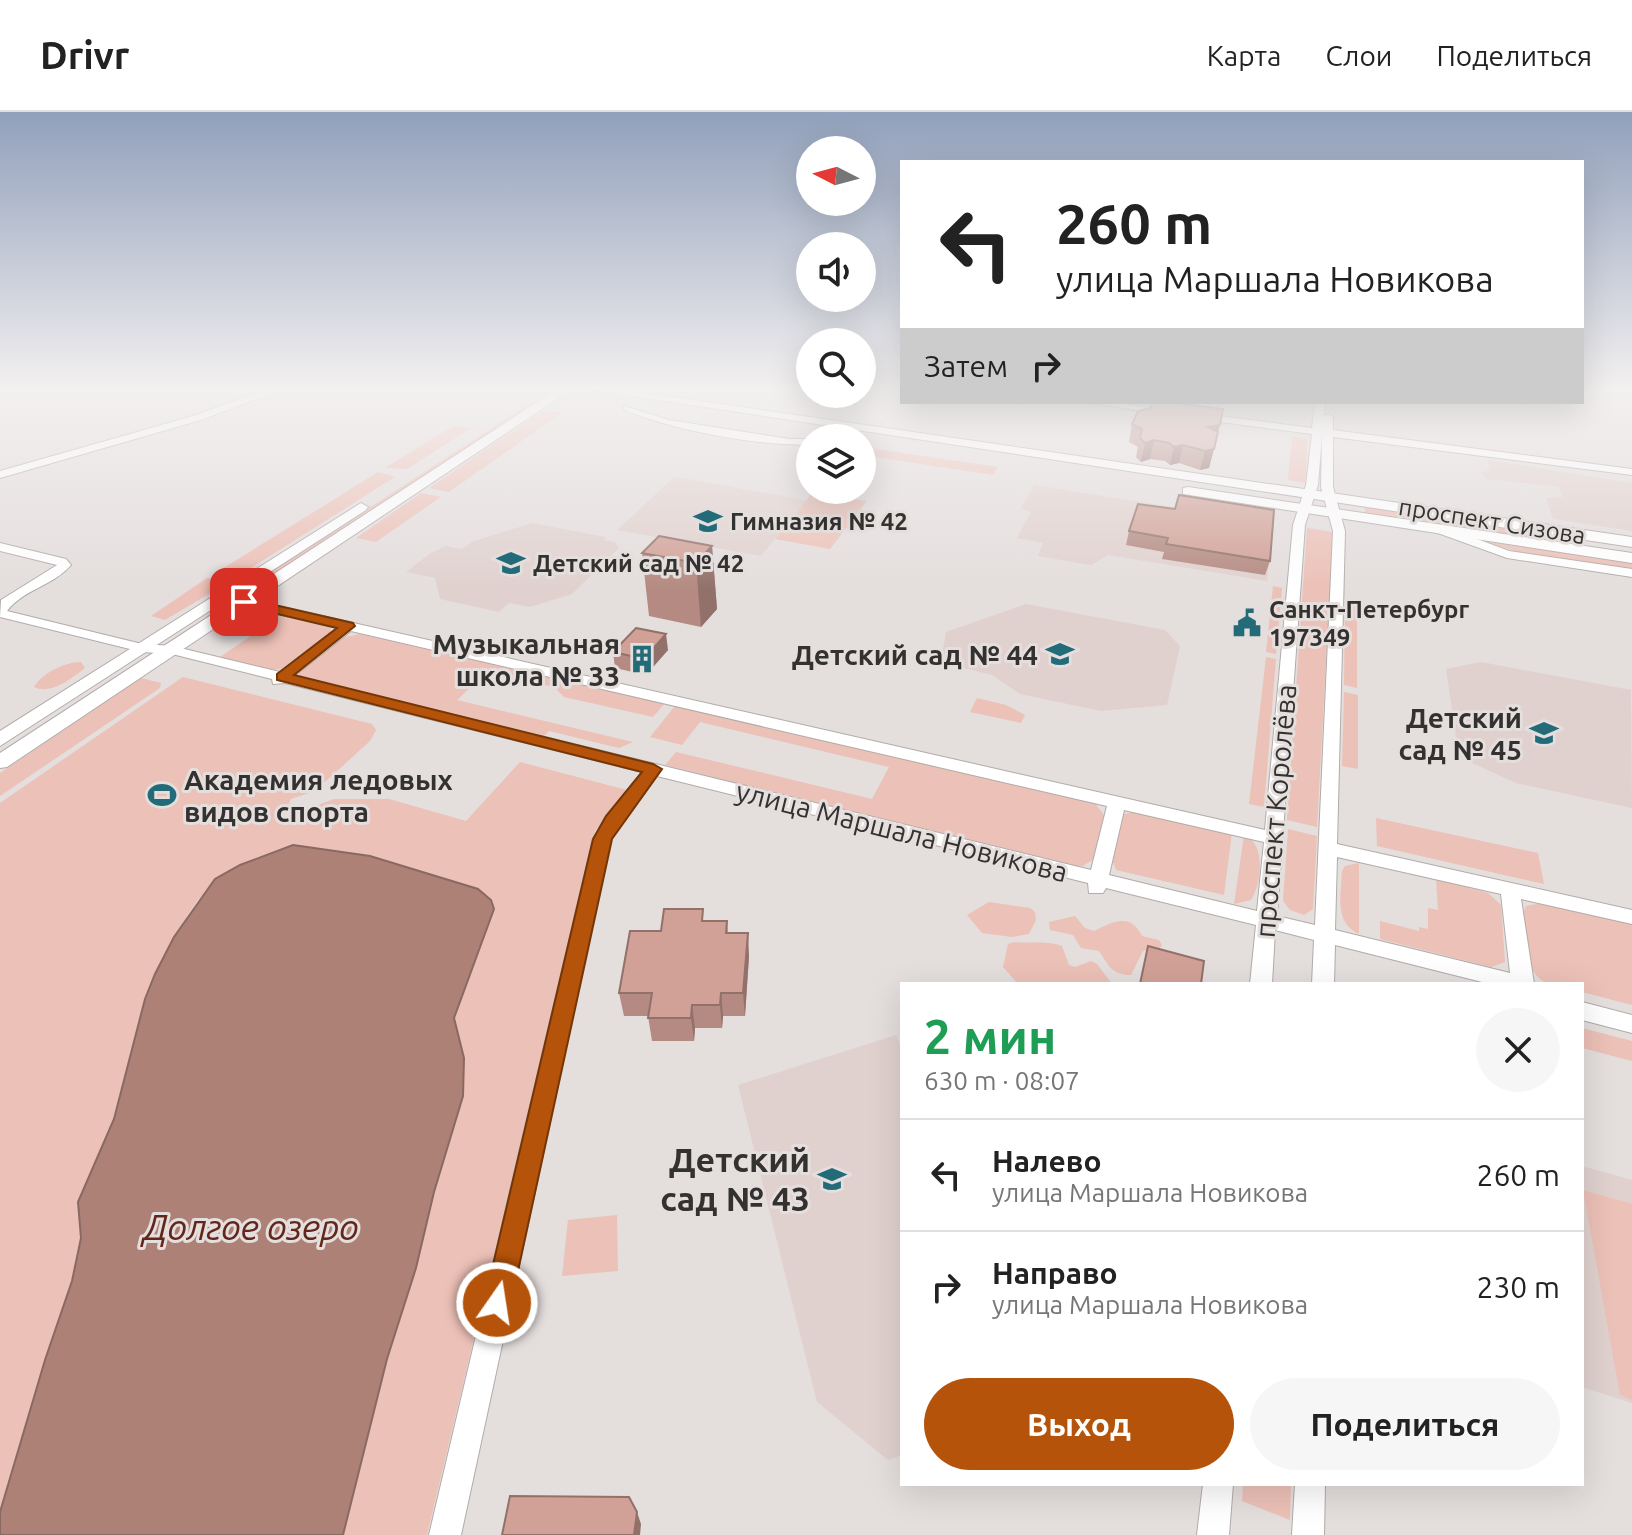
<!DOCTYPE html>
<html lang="ru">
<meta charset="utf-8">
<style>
:root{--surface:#fff;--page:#f6f6f6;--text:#222;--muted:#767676;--line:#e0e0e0;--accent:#b45309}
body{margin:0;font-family:Ubuntu,sans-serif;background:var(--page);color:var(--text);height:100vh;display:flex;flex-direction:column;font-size:30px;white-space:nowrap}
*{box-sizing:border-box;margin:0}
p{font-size:26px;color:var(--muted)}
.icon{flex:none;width:44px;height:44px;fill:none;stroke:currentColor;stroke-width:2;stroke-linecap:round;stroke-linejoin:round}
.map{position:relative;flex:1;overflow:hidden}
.side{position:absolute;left:900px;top:870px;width:684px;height:504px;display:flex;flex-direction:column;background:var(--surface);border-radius:0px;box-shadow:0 8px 32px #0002}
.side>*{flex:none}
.banner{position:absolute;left:900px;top:48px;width:684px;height:244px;border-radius:0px;box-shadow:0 8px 32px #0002;background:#fff;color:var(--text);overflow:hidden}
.needle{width:52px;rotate:276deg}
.buttons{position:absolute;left:796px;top:24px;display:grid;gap:16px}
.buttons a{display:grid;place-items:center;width:80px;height:80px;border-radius:50%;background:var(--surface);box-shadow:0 8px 32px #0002;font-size:40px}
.pin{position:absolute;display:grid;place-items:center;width:68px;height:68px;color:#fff;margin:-34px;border-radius:16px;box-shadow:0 4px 12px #0006}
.me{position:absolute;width:88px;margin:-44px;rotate:13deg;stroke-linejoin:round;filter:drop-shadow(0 0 6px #0008)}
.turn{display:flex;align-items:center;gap:28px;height:168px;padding:0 24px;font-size:36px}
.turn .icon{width:104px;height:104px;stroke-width:2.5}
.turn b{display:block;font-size:56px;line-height:68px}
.then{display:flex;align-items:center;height:76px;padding:0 24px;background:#0003;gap:16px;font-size:30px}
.round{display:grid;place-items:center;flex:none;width:84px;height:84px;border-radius:42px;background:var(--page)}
.head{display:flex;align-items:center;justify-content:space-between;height:136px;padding:0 24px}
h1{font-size:48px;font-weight:700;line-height:60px;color:#1e9e55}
.button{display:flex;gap:16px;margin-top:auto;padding:16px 24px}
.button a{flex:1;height:92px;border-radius:48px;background:var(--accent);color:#fff;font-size:32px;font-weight:700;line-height:92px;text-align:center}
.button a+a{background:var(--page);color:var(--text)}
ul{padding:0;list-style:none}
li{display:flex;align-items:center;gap:24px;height:112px;padding:0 24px;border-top:2px solid var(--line)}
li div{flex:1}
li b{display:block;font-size:30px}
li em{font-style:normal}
header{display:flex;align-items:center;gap:48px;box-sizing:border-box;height:112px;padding:0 40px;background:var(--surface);border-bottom:2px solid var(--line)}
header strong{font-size:38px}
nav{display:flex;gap:44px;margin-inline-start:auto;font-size:28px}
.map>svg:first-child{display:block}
</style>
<header>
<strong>Drivr</strong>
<nav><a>Карта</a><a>Слои</a><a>Поделиться</a></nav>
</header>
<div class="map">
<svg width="1632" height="1423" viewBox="0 0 1632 1423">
<rect width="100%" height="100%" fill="#e4dedd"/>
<path fill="#e0d1ce" d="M 1488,348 L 1632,371 L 1632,419 L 1553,407 L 1546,386 L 1562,385 L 1559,375 L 1487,367 L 1481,361 L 1490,358 Z
M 674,365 L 806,388 L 761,444 L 617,418 Z
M 1034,373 L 1274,411 L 1267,469 L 1108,443 L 1091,453 L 1038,444 L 1043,431 L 1017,426 L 1031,400 L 1021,396 Z
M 532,411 L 606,425 L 604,428 L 615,430 L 619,436 L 572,482 L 530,495 L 509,491 L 499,500 L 440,487 L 435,466 L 406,460 L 431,441 L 446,434 L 462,437 L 474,429 Z
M 1026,492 L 1165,518 L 1180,534 L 1167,593 L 1101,599 L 1020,582 L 992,563 L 941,550 L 946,520 Z
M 1481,550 L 1631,578 L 1632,696 L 1516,671 L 1459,645 L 1446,557 Z
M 896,923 L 902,936 L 902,1343 L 888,1348 L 817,1290 L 738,973 Z
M 1582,1054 L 1632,1068 L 1632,1291 L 1582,1275 Z"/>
<path fill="#ecc1b7" d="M 524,295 L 529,296 L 261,471 L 255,470 Z
M 544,298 L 562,301 L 449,380 L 429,376 Z
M 453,314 L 471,316 L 407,357 L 385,356 Z
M 1292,324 L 1308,327 L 1305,371 L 1288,368 Z
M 862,335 L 998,355 L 993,363 L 862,343 Z
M 378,360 L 395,365 L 235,466 L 214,462 Z
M 813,380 L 867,389 L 830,437 L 775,427 Z
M 421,381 L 441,385 L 376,430 L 356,426 Z
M 1365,393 L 1529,418 L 1536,423 L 1532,426 L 1365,403 Z
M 1307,416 L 1333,420 L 1317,715 L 1287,708 Z
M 1488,430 L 1632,450 L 1632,458 L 1517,440 Z
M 207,466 L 229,470 L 165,508 L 151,504 Z
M 1273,474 L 1282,476 L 1276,542 L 1266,540 Z
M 1345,487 L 1357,489 L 1357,576 L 1344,573 Z
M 258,499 L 272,502 C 248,518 242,527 213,519 L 238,504 Z
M 280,504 L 330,515 L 331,520 L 281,557 L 268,558 L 220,545 Z
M 360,522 L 665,591 L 653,605 L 564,585 L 554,575 L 487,560 L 457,588 L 633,630 L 619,636 L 549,619 L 543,625 L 299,564 L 299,558 L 341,526 Z
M 1266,545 L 1276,547 L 1264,695 L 1249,692 Z
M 81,550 L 85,556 C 71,567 51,583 34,575 C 42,561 65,550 81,550 Z
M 183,565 L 372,612 L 376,618 L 370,629 L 315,679 L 291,687 L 282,706 L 334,687 L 389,687 L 466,709 L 520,650 L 627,678 L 595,719 L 427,1423 L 343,1423 L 387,1247 L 416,1156 L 464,946 L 454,906 L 494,797 L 370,744 L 293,733 L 225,761 L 197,789 L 174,825 L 145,887 L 114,1007 L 78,1090 L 81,1126 L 72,1169 L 45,1248 L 0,1400 L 0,691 Z
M 141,566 L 161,571 L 160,576 L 0,684 L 0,661 Z
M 1344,580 L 1358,583 L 1358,657 L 1342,654 Z
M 977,586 L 1006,593 L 1025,603 L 1021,611 L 970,600 Z
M 675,594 L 1094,690 L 1104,703 L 1094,747 L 1083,754 L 1073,754 L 665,653 L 676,640 L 872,687 L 889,655 L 700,610 L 682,633 L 650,625 Z
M 1138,699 L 1232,720 L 1224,783 L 1116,758 L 1112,748 L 1120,706 L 1124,702 Z
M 1376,706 L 1538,741 L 1544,772 L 1377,734 Z
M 1288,717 L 1317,724 L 1313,797 L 1304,803 L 1290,798 L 1283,789 Z
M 1244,723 C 1266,731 1262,771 1251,788 L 1234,792 Z
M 1359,751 L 1359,822 C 1334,810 1341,784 1342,759 L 1345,754 Z
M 1436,767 L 1488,781 L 1501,793 L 1505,850 L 1491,855 L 1380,827 L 1380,809 L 1419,819 L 1419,815 L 1428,817 L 1428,796 L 1438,798 Z
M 989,790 L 1030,796 L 1035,800 L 1036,808 L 1029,822 L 1012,825 L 982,821 L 967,803 Z
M 1542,791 L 1632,812 L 1632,893 L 1582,880 L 1582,872 C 1572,872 1558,875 1549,872 C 1522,863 1526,822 1523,801 L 1526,794 Z
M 1075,804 L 1085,816 L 1094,819 C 1113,810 1130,800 1142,824 L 1159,828 L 1162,833 L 1160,836 L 1143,839 L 1131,863 C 1112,863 1109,854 1099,839 L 1081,836 L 1073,823 L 1050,818 L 1049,810 Z
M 1014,830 C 1030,832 1048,828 1062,834 L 1069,853 L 1075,855 L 1091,849 L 1097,852 L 1112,872 L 1018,872 L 1003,855 L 1008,832 Z
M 1582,916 L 1632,929 L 1632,949 L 1582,936 Z
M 1583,1078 L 1632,1092 L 1632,1288 L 1620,1283 Z
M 617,1103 L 618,1159 L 562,1164 L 568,1108 Z
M 1243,1372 L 1291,1372 L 1290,1408 L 1242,1389 Z"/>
<path fill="#ae8177" stroke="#896962" stroke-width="2" d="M 293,733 L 370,744 L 478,777 L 491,788 L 494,797 L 454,906 L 464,946 L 463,984 L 434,1080 L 416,1156 L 387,1247 L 343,1423 L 0,1423 L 0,1400 L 45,1248 L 72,1169 L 81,1126 L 78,1090 L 114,1007 L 145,887 L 155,862 L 174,825 L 215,767 L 240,753 Z"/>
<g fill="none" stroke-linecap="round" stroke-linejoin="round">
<defs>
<path id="minor" d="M 267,277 L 283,277 L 201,308 L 0,366 L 0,359 L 193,304 Z
M 1086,290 L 1114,290 L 1173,300 L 1168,303 Z
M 1315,290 L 1325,290 L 1324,304 L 1328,302 L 1333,305 L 1333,318 L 1632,357 L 1632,363 L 1333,325 L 1333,375 L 1345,419 L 1337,732 L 1632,798 L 1632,812 L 1521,787 L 1534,872 L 1490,872 L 1335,833 L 1334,872 L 1312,872 L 1314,828 L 1275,818 L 1272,872 L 1250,872 L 1256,813 L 1106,776 L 1103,781 L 1089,781 L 1088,771 L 657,664 L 611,727 L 461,1423 L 429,1423 L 593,727 L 606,705 L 642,660 L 285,571 L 273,572 L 272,567 L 172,542 L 142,540 L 0,505 L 1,488 L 57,453 L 0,439 L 0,431 L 66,447 L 71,453 C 53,474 24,477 7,499 L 142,532 L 172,534 L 280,560 L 337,516 L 216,488 L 216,482 L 221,481 L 1265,718 L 1293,413 L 1306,373 L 1312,322 L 1197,307 L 1192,304 L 1197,301 L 1312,316 ZM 1322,323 L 1321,375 L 1333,419 L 1315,813 L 1277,804 L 1305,413 L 1318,373 ZM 351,519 L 1107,694 L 1091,758 L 294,564 ZM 1124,698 L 1264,730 L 1257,799 L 1109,763 ZM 1337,745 L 1501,782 L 1510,861 L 1335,818 Z
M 624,294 L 669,308 L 789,327 L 810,327 L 810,333 C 752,333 678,319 624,298 Z
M 1435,414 L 1443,414 L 1509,439 L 1632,457 L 1632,465 L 1507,446 L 1435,420 Z
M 1582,890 L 1632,903 L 1632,921 L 1582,908 Z
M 1203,1372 L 1233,1372 L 1229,1423 L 1197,1423 Z
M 1295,1372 L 1325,1372 L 1324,1423 L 1292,1423 Z"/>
<path id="major" d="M 557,277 L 572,277 L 7,655 L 0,656 L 0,641 Z
M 585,277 L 619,277 L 1632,425 L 1632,435 Z
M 1188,375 L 1632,441 L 1632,451 L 1183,382 L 1183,376 Z
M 361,391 L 368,395 L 366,398 L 0,634 L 0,619 Z"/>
</defs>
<use href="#minor" stroke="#b1aba9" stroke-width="2"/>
<use href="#major" stroke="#b1aba9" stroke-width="2"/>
<use href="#minor" fill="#fff" fill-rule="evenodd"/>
<use href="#major" fill="#fff" fill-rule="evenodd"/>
</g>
<path fill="#b48a82" d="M 1223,297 L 1209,356 L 1200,358 L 1179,351 L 1170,353 L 1165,349 L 1150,347 L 1141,350 L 1136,345 L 1138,335 L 1129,330 L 1132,312 Z
M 1138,392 L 1270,449 L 1265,463 L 1162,447 L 1164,440 L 1126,433 L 1129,419 Z
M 712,434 L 717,497 L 701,515 L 649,504 L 642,441 Z
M 668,538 L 646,563 L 615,556 L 613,540 Z
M 704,809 L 727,809 L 728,821 L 749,844 L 745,904 L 723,904 L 722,916 L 695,916 L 694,929 L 652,929 L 648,904 L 624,904 L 619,881 L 661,819 Z"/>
<path fill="#92716a" d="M 1220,313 L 1215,331 L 1208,315 Z
M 1154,328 L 1150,347 L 1141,350 L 1145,331 Z
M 1183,333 L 1179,351 L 1170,353 L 1174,335 Z
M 1214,337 L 1209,356 L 1200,358 L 1205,339 Z
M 712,434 L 717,497 L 701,515 L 696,451 Z
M 666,522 L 668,538 L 646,563 L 644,547 Z
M 748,821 L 749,844 L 745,904 L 743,881 Z
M 721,881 L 723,904 L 722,916 L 720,893 Z
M 692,893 L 695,916 L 694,929 L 691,906 Z
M 637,1400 L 641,1412 L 640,1423 L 634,1423 Z"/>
<path fill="#d1a197" stroke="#92716a" stroke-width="2" d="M 1153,290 L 1167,290 L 1223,297 L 1220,313 L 1208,315 L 1218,320 L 1214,337 L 1205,339 L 1183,333 L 1174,335 L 1169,331 L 1154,328 L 1145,331 L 1140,326 L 1142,317 L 1132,312 L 1138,299 L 1151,296 Z
M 1179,383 L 1274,398 L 1270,449 L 1166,432 L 1168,426 L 1129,419 L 1138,392 L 1175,397 Z
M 659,424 L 712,434 L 696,451 L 642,441 Z
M 636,516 L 666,522 L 644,547 L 613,540 Z
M 664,797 L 703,797 L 702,809 L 727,809 L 726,821 L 748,821 L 743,881 L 721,881 L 720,893 L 692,893 L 691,906 L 648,906 L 652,881 L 619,881 L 630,819 L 661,819 Z
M 1148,834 L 1204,849 L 1201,872 L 1140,872 Z
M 510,1384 L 629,1385 L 637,1400 L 634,1423 L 502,1423 Z"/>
<linearGradient id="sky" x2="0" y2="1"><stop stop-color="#91a0bb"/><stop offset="0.58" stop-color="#f3f0f0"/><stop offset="1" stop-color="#f3f0f0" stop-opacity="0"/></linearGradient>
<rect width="1632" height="477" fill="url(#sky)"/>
<path fill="#b45309" stroke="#753606" stroke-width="2" d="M 244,486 L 353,511 L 355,514 L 294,563 L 653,652 L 662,657 L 612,727 L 511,1191 L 507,1201 L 497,1205 L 488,1201 L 484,1191 L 593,727 L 606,704 L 642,660 L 277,568 L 277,562 L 337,516 L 239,493 L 239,487 Z"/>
<defs>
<symbol id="school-bare" viewBox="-9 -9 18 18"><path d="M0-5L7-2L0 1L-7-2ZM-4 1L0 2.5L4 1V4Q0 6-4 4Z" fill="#246b79" stroke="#e4dedd" stroke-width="2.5" paint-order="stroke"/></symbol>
<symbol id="civic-bare" viewBox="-9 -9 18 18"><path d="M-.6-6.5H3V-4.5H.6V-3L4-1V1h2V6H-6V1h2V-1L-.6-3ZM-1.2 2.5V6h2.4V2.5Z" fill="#246b79" stroke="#e4dedd" stroke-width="2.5" paint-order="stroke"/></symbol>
<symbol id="building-bare" viewBox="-9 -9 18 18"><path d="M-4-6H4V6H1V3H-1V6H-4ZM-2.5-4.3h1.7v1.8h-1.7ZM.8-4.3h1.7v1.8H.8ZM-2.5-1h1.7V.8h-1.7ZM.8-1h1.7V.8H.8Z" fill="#246b79" stroke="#e4dedd" stroke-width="2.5" paint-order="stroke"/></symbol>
<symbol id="stadium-bare" viewBox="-9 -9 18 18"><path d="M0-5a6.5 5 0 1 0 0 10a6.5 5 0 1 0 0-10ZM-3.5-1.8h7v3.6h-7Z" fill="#246b79" stroke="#e4dedd" stroke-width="2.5" paint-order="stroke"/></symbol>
</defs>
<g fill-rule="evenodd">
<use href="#school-bare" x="688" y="389" width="40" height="40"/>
<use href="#school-bare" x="491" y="431" width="40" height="40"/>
<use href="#civic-bare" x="1227" y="491" width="40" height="40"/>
<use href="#school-bare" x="1040" y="522" width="40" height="40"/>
<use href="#building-bare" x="622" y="527" width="40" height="40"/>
<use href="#school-bare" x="1524" y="601" width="40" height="40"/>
<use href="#stadium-bare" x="142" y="663" width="40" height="40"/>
<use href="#school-bare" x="812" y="1047" width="40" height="40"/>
</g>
<g text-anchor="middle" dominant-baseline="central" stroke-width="6" stroke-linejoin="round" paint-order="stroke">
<g font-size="24" font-weight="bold" fill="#343231" stroke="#e4dedd" text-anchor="start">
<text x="730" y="409">Гимназия № 42</text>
<text x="533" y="451">Детский сад № 42</text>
<text x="1269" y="497">Санкт-Петербург<tspan x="1269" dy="28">197349</tspan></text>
</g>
<g font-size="24" fill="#343231" stroke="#e4dedd">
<text transform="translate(1492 409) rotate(9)">проспект Сизова</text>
</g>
<g font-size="28" font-weight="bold" fill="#343231" stroke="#e4dedd" text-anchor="end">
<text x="620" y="531">Музыкальная<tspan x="620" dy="32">школа № 33</tspan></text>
<text x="1038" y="542">Детский сад № 44</text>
<text x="1522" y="605">Детский<tspan x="1522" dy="32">сад № 45</tspan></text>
<text x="184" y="667" text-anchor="start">Академия ледовых<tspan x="184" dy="32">видов спорта</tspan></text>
</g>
<g font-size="28" fill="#343231" stroke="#e4dedd">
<text transform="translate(1275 699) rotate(-85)">проспект Королёва</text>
<text transform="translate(902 719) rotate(14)">улица Маршала Новикова</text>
</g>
<g font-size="34" font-weight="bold" fill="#343231" stroke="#e4dedd" text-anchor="end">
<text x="810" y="1047">Детский<tspan x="810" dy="39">сад № 43</tspan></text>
</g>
<g font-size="36" font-style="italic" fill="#62261b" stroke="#e4dedd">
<text x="251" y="1114">Долгое озеро</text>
</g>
</g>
</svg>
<div class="buttons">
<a><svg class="needle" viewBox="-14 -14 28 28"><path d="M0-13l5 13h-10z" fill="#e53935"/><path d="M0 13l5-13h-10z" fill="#767676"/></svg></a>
<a><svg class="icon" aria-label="sound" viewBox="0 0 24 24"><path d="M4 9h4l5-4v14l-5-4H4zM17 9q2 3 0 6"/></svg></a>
<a><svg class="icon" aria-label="search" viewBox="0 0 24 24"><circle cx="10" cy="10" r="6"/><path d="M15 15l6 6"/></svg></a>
<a><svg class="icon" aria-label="layers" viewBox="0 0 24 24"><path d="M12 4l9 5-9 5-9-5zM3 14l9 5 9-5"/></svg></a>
</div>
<div class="pin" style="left:244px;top:490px;background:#d93025"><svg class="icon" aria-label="arrive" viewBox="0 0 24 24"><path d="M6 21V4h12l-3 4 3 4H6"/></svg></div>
<svg class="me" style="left:497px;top:1191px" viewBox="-20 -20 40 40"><circle r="17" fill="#b45309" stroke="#fff" stroke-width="3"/><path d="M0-11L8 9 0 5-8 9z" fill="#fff"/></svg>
<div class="banner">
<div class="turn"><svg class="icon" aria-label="left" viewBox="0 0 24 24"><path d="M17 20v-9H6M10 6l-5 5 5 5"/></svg><div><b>260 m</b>улица Маршала Новикова</div></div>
<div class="then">Затем<svg class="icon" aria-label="right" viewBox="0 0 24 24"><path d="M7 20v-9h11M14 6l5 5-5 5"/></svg></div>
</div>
<section class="side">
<div class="head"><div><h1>2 мин</h1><p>630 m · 08:07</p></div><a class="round"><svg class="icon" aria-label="close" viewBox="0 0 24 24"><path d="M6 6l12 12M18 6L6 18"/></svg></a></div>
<ul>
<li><svg class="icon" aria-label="left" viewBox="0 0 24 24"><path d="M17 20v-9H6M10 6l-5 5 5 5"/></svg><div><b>Налево</b><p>улица Маршала Новикова</p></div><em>260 m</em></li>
<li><svg class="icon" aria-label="right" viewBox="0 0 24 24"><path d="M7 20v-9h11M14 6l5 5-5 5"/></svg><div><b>Направо</b><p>улица Маршала Новикова</p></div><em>230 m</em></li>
</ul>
<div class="button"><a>Выход</a><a>Поделиться</a></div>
</section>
</div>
